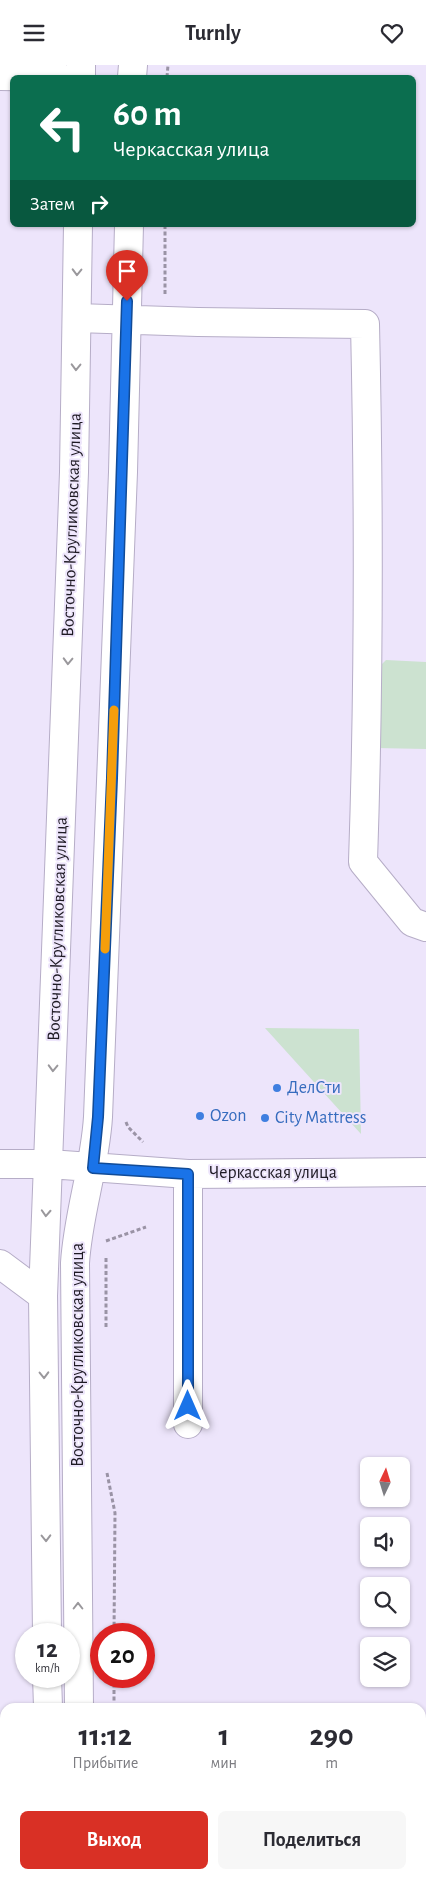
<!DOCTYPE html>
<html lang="ru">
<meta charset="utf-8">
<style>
:root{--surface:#fff;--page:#f7f7f7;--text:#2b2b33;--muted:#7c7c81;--accent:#d93025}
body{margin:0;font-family:"Alegreya Sans",sans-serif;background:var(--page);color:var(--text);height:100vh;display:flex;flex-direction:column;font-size:19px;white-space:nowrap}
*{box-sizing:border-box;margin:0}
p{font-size:16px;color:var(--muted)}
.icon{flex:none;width:28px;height:28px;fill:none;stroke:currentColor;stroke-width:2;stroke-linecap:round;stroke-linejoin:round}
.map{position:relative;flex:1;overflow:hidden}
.details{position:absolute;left:0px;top:1638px;width:426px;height:176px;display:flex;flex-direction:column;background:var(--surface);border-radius:15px 15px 0 0;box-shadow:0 1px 4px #0004}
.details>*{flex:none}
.guide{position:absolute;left:10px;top:10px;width:406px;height:152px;border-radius:8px;box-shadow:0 1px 4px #0004;background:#0b6e4f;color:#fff;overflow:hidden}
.needle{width:32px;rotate:4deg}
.tools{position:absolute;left:360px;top:1392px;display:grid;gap:10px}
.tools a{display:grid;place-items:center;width:50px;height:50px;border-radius:8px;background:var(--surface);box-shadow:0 1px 4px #0004;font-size:25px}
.speed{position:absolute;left:15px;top:1558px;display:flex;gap:10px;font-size:25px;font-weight:700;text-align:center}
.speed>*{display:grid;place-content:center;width:65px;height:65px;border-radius:50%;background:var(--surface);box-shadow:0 1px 4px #0004;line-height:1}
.speed small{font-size:12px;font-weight:400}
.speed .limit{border:8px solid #d22;background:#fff;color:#111}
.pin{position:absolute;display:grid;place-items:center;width:42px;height:42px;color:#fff;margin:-51px -21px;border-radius:50% 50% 50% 0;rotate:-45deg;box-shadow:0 0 5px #0007}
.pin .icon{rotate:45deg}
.me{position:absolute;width:55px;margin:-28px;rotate:0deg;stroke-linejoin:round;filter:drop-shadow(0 0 4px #0008)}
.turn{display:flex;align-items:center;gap:18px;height:105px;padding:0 20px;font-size:22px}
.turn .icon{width:65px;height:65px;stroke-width:2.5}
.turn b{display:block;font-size:35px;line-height:42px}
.then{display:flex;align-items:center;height:48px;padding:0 20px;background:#0003;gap:10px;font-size:19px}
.eta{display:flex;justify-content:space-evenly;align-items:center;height:85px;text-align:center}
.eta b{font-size:30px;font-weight:700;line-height:35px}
.action{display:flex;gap:10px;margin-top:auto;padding:10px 20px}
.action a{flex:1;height:58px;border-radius:8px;background:var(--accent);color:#fff;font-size:20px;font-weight:700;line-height:58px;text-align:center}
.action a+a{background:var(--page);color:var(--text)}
header{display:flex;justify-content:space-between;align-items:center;height:65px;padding:0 20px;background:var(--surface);font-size:22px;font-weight:700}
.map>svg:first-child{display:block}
</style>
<header><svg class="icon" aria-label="menu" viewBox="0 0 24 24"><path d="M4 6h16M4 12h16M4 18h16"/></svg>Turnly<svg class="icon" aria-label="heart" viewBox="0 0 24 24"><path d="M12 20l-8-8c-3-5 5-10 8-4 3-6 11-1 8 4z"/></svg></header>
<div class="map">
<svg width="426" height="1813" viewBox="0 0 426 1813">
<rect width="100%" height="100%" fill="#ede5fb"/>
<path fill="#cce2d0" d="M 386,595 L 426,597 L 426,684 L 376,683 L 377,604 Z
M 265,963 L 359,964 L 361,1069 Z"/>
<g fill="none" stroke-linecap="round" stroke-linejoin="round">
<defs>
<path id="minor" d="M 0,11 L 59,12
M 81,12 L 81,0
M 132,12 L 133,0
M 77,253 L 198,257 L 365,259 C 369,438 369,618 363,797 L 412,857 L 426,862
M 0,1099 L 49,1099 L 188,1109 L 426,1107
M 188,1109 L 188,1359
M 0,1199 L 43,1231
M 47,1569 L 43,1231 L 74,407 L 78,160
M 47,1611 L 48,1642
M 79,1642 L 75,1198 C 78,1149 95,1102 98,1052 L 123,407 L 129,160
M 421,1667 L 426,1668
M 421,1741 L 426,1741
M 49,1809 L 50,1813
M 80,1809 L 80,1813
M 148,1813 L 148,1809"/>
</defs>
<use href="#minor" stroke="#b6adc7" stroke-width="30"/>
<path stroke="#9a93a5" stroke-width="3" stroke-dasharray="4 2.5" stroke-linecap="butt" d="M 167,12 L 168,0
M 165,229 L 165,160
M 126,1057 L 128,1062 L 143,1077
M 106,1176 L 146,1162
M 106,1193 L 106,1264
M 107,1408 L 115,1448 L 114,1569
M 114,1642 L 114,1611
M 114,1809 L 114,1813"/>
<use href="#minor" stroke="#fff" stroke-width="28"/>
</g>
<defs><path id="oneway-chevron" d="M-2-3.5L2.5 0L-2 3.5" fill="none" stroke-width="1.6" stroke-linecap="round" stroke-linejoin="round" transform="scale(1.25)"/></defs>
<g stroke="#9a989c">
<use href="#oneway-chevron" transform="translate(77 207) rotate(91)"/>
<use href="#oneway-chevron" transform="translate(76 302) rotate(91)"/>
<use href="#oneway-chevron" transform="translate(68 596) rotate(92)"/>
<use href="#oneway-chevron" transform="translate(53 1003) rotate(92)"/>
<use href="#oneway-chevron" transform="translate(46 1148) rotate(93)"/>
<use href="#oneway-chevron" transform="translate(44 1310) rotate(89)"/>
<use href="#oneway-chevron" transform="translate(46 1473) rotate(89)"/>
<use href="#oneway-chevron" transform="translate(78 1541) rotate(-90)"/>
</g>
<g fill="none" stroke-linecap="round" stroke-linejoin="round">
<defs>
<path id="route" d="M 127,236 L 112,713 L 98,1052 L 93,1103 L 188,1109 L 188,1341"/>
</defs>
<use href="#route" stroke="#114b97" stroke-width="12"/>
<use href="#route" stroke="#1a73e8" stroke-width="9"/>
<path stroke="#f59e0b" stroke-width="9" d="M 105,884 L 114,645"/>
</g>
<g fill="#3f7fe0" stroke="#ede5fb" stroke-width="2">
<circle cx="277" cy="1023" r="5"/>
<circle cx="200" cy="1051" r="5"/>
<circle cx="265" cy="1053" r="5"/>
</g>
<g text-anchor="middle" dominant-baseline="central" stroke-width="4" stroke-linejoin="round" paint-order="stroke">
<g font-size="18" fill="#1e1a24" stroke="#ede5fb">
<text transform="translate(72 460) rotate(-88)">Восточно-Кругликовская улица</text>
<text transform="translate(58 864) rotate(-88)">Восточно-Кругликовская улица</text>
<text x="273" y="1108">Черкасская улица</text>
<text transform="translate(78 1290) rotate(-90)">Восточно-Кругликовская улица</text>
</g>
<g font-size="18" fill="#366cbe" stroke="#ede5fb" text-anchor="start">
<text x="287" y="1023">ДелСти</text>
<text x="210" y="1051">Ozon</text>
<text x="275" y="1053">City Mattress</text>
</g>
</g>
</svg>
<div class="tools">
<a><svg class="needle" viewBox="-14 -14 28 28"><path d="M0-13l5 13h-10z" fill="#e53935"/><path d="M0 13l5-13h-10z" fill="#7c7c81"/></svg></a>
<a><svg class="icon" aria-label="sound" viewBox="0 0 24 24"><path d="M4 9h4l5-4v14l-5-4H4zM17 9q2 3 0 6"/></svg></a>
<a><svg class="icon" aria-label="search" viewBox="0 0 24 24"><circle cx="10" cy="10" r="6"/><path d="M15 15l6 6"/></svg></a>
<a><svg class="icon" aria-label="layers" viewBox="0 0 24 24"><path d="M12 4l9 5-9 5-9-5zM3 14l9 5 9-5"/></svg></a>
</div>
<div class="speed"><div>12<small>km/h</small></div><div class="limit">20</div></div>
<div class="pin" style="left:127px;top:236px;background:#d93025"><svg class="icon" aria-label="arrive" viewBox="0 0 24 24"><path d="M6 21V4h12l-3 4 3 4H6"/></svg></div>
<svg class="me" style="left:188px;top:1341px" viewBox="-20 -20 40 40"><path d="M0-17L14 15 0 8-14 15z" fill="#1a73e8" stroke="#fff" stroke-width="4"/></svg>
<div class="guide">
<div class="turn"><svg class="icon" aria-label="left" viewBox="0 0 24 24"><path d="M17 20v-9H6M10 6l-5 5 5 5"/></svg><div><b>60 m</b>Черкасская улица</div></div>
<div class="then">Затем<svg class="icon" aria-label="right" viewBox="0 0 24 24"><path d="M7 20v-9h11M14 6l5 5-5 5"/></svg></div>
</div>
<section class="details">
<div class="eta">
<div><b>11:12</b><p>Прибытие</p></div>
<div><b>1</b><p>мин</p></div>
<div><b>290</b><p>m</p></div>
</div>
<div class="action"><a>Выход</a><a>Поделиться</a></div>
</section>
</div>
